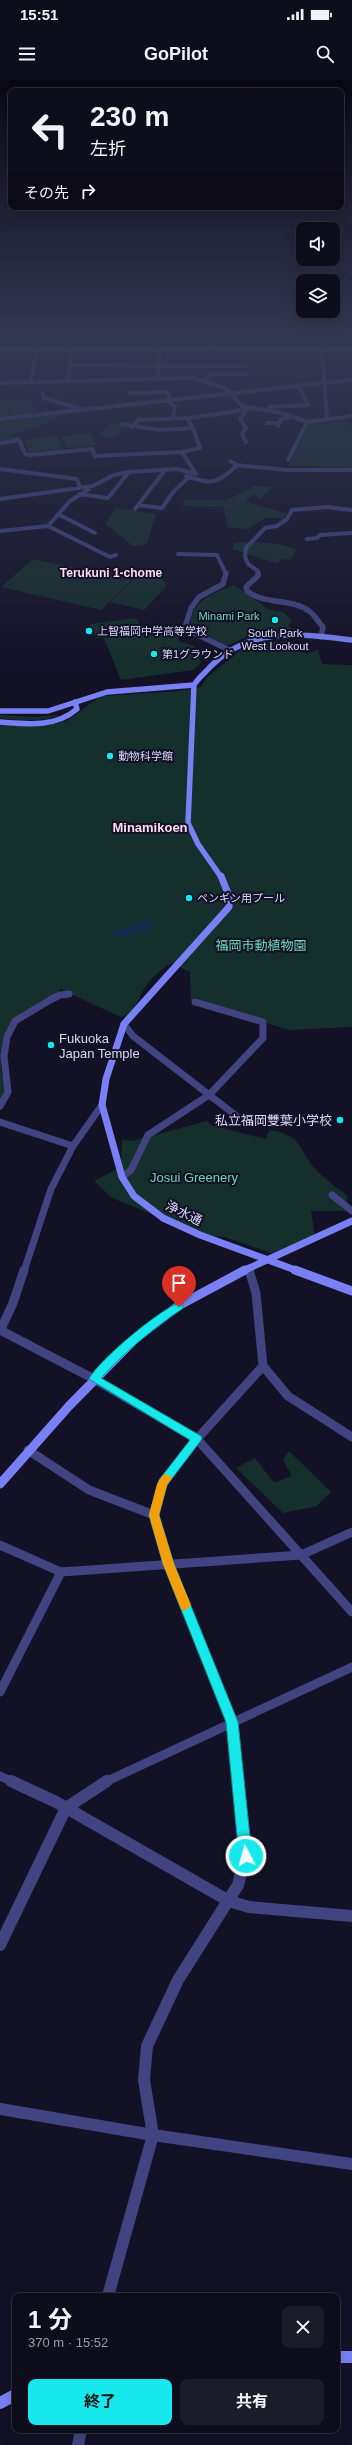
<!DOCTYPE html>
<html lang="ja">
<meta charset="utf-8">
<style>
:root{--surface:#0e0d1c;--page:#1c1b29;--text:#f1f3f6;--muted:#9b9ca3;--line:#2e2d3b;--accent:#16e8eb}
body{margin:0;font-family:Helvetica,"Noto Sans JP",sans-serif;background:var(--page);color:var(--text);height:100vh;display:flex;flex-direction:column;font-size:15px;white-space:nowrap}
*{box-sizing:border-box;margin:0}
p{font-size:13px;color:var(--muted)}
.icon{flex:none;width:22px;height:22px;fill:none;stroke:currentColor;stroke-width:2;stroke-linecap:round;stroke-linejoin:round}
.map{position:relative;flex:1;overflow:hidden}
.drawer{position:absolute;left:12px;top:2213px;width:328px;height:140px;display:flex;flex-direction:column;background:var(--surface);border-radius:8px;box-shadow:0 4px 16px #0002,0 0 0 1px var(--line)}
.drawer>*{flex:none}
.banner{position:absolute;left:8px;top:8px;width:336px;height:122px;border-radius:8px;box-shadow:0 4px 16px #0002,0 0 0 1px var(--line);background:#0e0d1c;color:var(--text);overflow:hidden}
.buttons{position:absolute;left:296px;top:142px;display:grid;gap:8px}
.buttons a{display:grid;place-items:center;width:44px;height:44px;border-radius:8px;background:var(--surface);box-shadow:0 4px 16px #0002,0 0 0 1px var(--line);font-size:20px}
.pin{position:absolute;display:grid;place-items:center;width:34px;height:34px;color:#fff;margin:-41px -17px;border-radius:50% 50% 50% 0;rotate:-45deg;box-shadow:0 0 4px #0007}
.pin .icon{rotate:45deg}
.me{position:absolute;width:44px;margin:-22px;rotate:354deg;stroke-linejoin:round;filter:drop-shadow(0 0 3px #0008)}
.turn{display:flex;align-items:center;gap:14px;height:84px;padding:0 16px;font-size:18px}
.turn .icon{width:52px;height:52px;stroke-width:2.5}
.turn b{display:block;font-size:28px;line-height:34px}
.then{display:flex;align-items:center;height:38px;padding:0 16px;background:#0003;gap:8px;font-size:15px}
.round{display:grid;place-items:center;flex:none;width:42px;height:42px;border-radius:8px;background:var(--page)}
.summary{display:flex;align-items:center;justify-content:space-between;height:68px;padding:0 16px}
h1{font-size:24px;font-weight:700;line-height:30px}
.button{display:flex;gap:8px;margin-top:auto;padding:8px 16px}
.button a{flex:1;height:46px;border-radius:8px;background:var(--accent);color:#111;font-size:16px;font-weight:700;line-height:46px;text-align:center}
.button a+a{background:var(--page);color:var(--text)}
.status{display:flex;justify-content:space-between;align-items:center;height:28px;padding:0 20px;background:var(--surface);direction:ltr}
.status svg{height:11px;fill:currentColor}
header{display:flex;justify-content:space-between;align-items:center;height:52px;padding:0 16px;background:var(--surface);font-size:18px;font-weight:700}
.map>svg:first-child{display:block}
</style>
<div class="status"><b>15:51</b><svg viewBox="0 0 49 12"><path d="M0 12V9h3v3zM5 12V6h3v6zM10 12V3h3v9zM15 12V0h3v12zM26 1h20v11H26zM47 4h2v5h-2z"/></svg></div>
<header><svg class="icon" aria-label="menu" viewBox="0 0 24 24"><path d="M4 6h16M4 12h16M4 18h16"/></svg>GoPilot<svg class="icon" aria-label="search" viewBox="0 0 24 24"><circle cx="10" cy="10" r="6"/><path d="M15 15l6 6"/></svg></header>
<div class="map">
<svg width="352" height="2365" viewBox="0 0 352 2365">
<rect width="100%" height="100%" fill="#131126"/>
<path fill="#152f2c" d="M 15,318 L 32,321 L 37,334 L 0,338 L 0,319 Z
M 62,334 L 44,344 L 8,356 L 27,357 L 0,360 L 0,342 Z
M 347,341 L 352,349 L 352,388 L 289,385 L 309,343 Z
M 111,343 L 125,346 L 113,358 L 98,356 Z
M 90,353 L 96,365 L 67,368 L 61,356 Z
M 57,356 L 63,369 L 30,372 L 24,360 Z
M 254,406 L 272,407 L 260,419 L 253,414 L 245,422 L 286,433 L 284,438 L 265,438 L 247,449 L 228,447 L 223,427 L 182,426 L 186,420 L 227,420 Z
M 116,428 L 156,434 L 147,464 L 133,466 L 105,444 Z
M 254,462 L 278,464 L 296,469 L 291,480 L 282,479 L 276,483 L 232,469 L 234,463 Z
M 33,479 L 132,500 L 101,530 L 1,507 Z
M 141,492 L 159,496 L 167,506 L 144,530 L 110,522 Z
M 234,505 L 268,529 L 283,532 L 292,540 L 289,546 L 298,553 L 248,556 L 227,566 L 208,557 L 191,545 C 190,520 216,513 234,505 Z
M 136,538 L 143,552 L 96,558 L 90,544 Z
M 153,552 L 176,553 L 180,562 L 194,566 L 201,583 L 193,590 L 121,600 L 104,558 Z
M 289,561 L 285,566 L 307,574 L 318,570 L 322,584 L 352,585 L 352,947 L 289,950 L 191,920 L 190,892 L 172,883 C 162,888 150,899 144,909 C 138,919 134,934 121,937 L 60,909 L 59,913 L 13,939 C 8,953 1,969 1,984 C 0,1000 10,1004 0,1020 L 0,644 C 23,644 53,650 73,637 C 83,630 91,621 103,616 L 179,611 L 201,607 L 207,597 L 242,569 L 256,563 Z
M 0,635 L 35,637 L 56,635 L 58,636 C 40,642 19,640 0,638 Z
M 207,1041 L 211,1045 L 265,1059 L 270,1050 C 305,1056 297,1070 317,1091 C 326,1100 337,1108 347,1115 L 348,1131 L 311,1131 L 315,1157 L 271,1173 L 225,1157 L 203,1155 L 112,1118 L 94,1101 L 121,1087 L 122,1060 L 132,1061 Z
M 289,1371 L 331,1412 L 317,1426 L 283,1433 L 236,1388 L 255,1378 L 274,1403 L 292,1396 L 283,1380 Z"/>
<path fill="#132b48" d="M 147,840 L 152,842 L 153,846 L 149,850 L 121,858 L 111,855 L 111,852 Z"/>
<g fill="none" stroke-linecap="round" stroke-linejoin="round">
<path stroke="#414480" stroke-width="4" d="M 214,260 L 216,270
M 321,260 L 327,339
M 70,285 L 245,286
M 158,299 L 160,260
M 204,300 L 212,294 L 246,294
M 31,301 L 38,260
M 68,302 L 72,260
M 0,303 L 192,298 L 225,308 L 242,326 L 282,333 L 307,342 L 352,336
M 43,313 L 44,318 L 81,329
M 129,313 L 168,312 L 169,319
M 167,320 L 175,327 L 173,338
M 270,327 L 308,325 L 298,305
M 246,331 L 240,339 L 246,348 L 242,354 L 246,362
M 0,339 L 352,300
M 267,343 L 279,343
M 278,346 L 281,339 L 290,337
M 132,347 L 138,340 L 190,338
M 193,348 L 188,340 L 190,338 L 251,329
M 0,363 L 19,360 L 25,374 L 30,375 L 92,369 L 95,376 L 182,372
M 288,380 L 307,342
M 237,385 L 286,390 L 352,390
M 0,389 L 77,399 L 80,408
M 186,396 C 211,405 218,404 237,385 L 230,381
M 79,414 L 108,418 L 129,392
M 0,419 L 93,406 L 114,395 L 129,392 L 177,389 L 196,394 L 182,372 L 200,368 L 193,348 L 159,350 L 121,344
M 138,425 L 162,428 L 174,411 L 189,397
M 135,429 L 166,389 L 168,390
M 58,434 L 95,453
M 48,446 L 110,477 L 116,475
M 0,451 L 48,446 L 70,421 L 89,409
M 307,459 L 317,458 L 320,455 L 352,453
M 178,474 L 217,475 L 226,494
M 258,494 L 258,491 L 248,484 L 245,477 L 246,468 L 265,448 L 277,446 L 287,439 L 292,430 L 327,427 L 352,430"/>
<path stroke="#414480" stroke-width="5.5" d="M 226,493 L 223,504 L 199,517 L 191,528 L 186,544 L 190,551 L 229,570
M 258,493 L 258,496 L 246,507 L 247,511 C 265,525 291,518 309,531 C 315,535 318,542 323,547 L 321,557"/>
<path stroke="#414480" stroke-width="7" d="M 124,944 L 133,956 L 243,1041
M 0,1026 L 8,1012 L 4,976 L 7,957 L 15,941 L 50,920 L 60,915 L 69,914
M 0,1042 L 73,1066
M 122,1097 L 131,1090 L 148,1055 L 209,1015 L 263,958 L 263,942 L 195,922
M 332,1115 L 352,1131
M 248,1188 L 249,1191
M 24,1191 L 51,1109 L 73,1066 L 102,1025"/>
<path stroke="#414480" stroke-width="9" d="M 249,1190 L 256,1213 L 263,1286 L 288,1316 L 352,1357
M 0,1250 L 94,1299 L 197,1359 L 352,1532
M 0,1251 L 13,1223 L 24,1190
M 28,1370 L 89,1410 L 154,1435
M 0,1465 L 61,1492
M 0,1612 L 61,1492 L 301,1475 L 352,1452
M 0,1696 L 13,1702
M 105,1702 L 352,1587
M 238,1702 L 232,1642 L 169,1484 L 154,1435 L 163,1403 L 197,1359 L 263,1286"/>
<path stroke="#414480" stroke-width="12" d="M 11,1701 L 56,1722 L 229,1821 L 249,1827 L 352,1836
M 0,1865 L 66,1728 L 107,1701
M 0,2029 L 153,2055 L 352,2084
M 108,2216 L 153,2055 L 144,2000 L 147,1966 L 178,1900 L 238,1805 L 245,1777 L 238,1701
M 78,2365 L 81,2350"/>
<path stroke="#7980f3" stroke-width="4" d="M 0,269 L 352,269"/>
<path stroke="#7980f3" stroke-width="5.5" d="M 0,631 L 48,631 L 107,612 L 194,605
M 0,642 C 27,644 55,648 77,629 L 75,622
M 221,797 L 198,764 L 188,743 L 194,605 C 198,598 205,593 210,587 C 250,546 300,554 352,560"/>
<path stroke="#7980f3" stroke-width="7" d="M 221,796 L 229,816 L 229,827 L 124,944 L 106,999 L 102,1025 L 122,1097 L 134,1116 L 163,1138 L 200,1155 L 298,1191
M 243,1191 L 352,1141"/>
<path stroke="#7980f3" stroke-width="9" d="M 295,1190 L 352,1211
M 0,1404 L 69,1326 L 135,1259 L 178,1226 L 245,1190"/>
<path stroke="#7980f3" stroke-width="12" d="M 337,2277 L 352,2277
M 0,2323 L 15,2315"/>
</g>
<linearGradient id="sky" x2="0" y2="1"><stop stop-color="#0a0915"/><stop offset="0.44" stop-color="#333852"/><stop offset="1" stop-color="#333852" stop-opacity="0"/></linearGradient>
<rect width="352" height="591" fill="url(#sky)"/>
<path fill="#16e8eb" stroke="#0e9799" d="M 179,1223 L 184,1227 L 182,1229 C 152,1249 126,1271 101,1298 L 201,1356 L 202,1359 L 167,1405 L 159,1435 L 174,1484 L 238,1642 L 252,1776 L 250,1781 L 246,1783 L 241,1781 L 239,1776 L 226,1642 L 163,1484 L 149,1435 L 159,1400 L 190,1360 L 89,1299 C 99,1280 159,1230 179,1223 Z"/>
<path fill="#f59e0b" d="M 167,1394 L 172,1398 L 167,1405 L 159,1435 L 174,1484 L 191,1525 L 185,1531 L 181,1529 L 163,1484 L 149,1435 L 157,1404 L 163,1395 Z"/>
<g fill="#16e8eb" stroke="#131126" stroke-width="1.5">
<circle cx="275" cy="540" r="4"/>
<circle cx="89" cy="551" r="4"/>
<circle cx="154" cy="574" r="4"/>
<circle cx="110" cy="676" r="4"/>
<circle cx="189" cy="818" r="4"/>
<circle cx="51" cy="965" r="4"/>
<circle cx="340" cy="1040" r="4"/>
</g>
<g text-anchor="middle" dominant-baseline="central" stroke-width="4" stroke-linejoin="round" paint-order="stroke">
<g font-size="11" fill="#6bd6b2" stroke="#131126">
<text x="229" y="536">Minami Park</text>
</g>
<g font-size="11" fill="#dad9fc" stroke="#131126" text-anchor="start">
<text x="97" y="551">上智福岡中学高等学校</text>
<text x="275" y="553" text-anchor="middle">South Park<tspan x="275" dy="13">West Lookout</tspan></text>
<text x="162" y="574">第1グラウンド</text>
<text x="118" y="676">動物科学館</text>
<text x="197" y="818">ペンギン用プール</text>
</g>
<g font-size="12" font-weight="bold" fill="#fcdbf3" stroke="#131126">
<text x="111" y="493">Terukuni 1-chome</text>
</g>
<g font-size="13" font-weight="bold" fill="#fcdbf3" stroke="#131126">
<text x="150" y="747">Minamikoen</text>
</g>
<g font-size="13" fill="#6bd6b2" stroke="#131126">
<text x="261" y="865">福岡市動植物園</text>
<text x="194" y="1097">Josui Greenery</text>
</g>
<g font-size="13" fill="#dad9fc" stroke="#131126" text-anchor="start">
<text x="59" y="958">Fukuoka<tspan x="59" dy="15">Japan Temple</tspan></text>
<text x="332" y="1040" text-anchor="end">私立福岡雙葉小学校</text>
</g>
<g font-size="13" fill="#dad9fc" stroke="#131126">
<text transform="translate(184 1133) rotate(26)">浄水通</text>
</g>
</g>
</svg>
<div class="buttons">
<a><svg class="icon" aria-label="sound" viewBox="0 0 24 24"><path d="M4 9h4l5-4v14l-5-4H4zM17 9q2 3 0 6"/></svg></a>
<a><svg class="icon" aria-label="layers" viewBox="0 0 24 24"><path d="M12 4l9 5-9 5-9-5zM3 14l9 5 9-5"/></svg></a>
</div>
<div class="pin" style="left:179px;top:1227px;background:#d93025"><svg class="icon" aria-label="arrive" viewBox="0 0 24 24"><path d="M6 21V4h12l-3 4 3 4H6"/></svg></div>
<svg class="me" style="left:246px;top:1776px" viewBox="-20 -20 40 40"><circle r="17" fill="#16e8eb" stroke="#fff" stroke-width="3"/><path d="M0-11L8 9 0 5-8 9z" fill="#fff"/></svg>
<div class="banner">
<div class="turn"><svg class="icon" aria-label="left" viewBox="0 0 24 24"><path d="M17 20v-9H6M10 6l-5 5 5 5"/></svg><div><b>230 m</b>左折</div></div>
<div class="then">その先<svg class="icon" aria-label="right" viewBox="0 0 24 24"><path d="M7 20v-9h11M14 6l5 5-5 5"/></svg></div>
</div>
<section class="drawer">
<div class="summary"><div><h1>1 分</h1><p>370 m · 15:52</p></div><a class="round"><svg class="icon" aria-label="close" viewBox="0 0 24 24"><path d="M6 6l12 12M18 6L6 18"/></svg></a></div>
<div class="button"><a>終了</a><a>共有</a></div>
</section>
</div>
